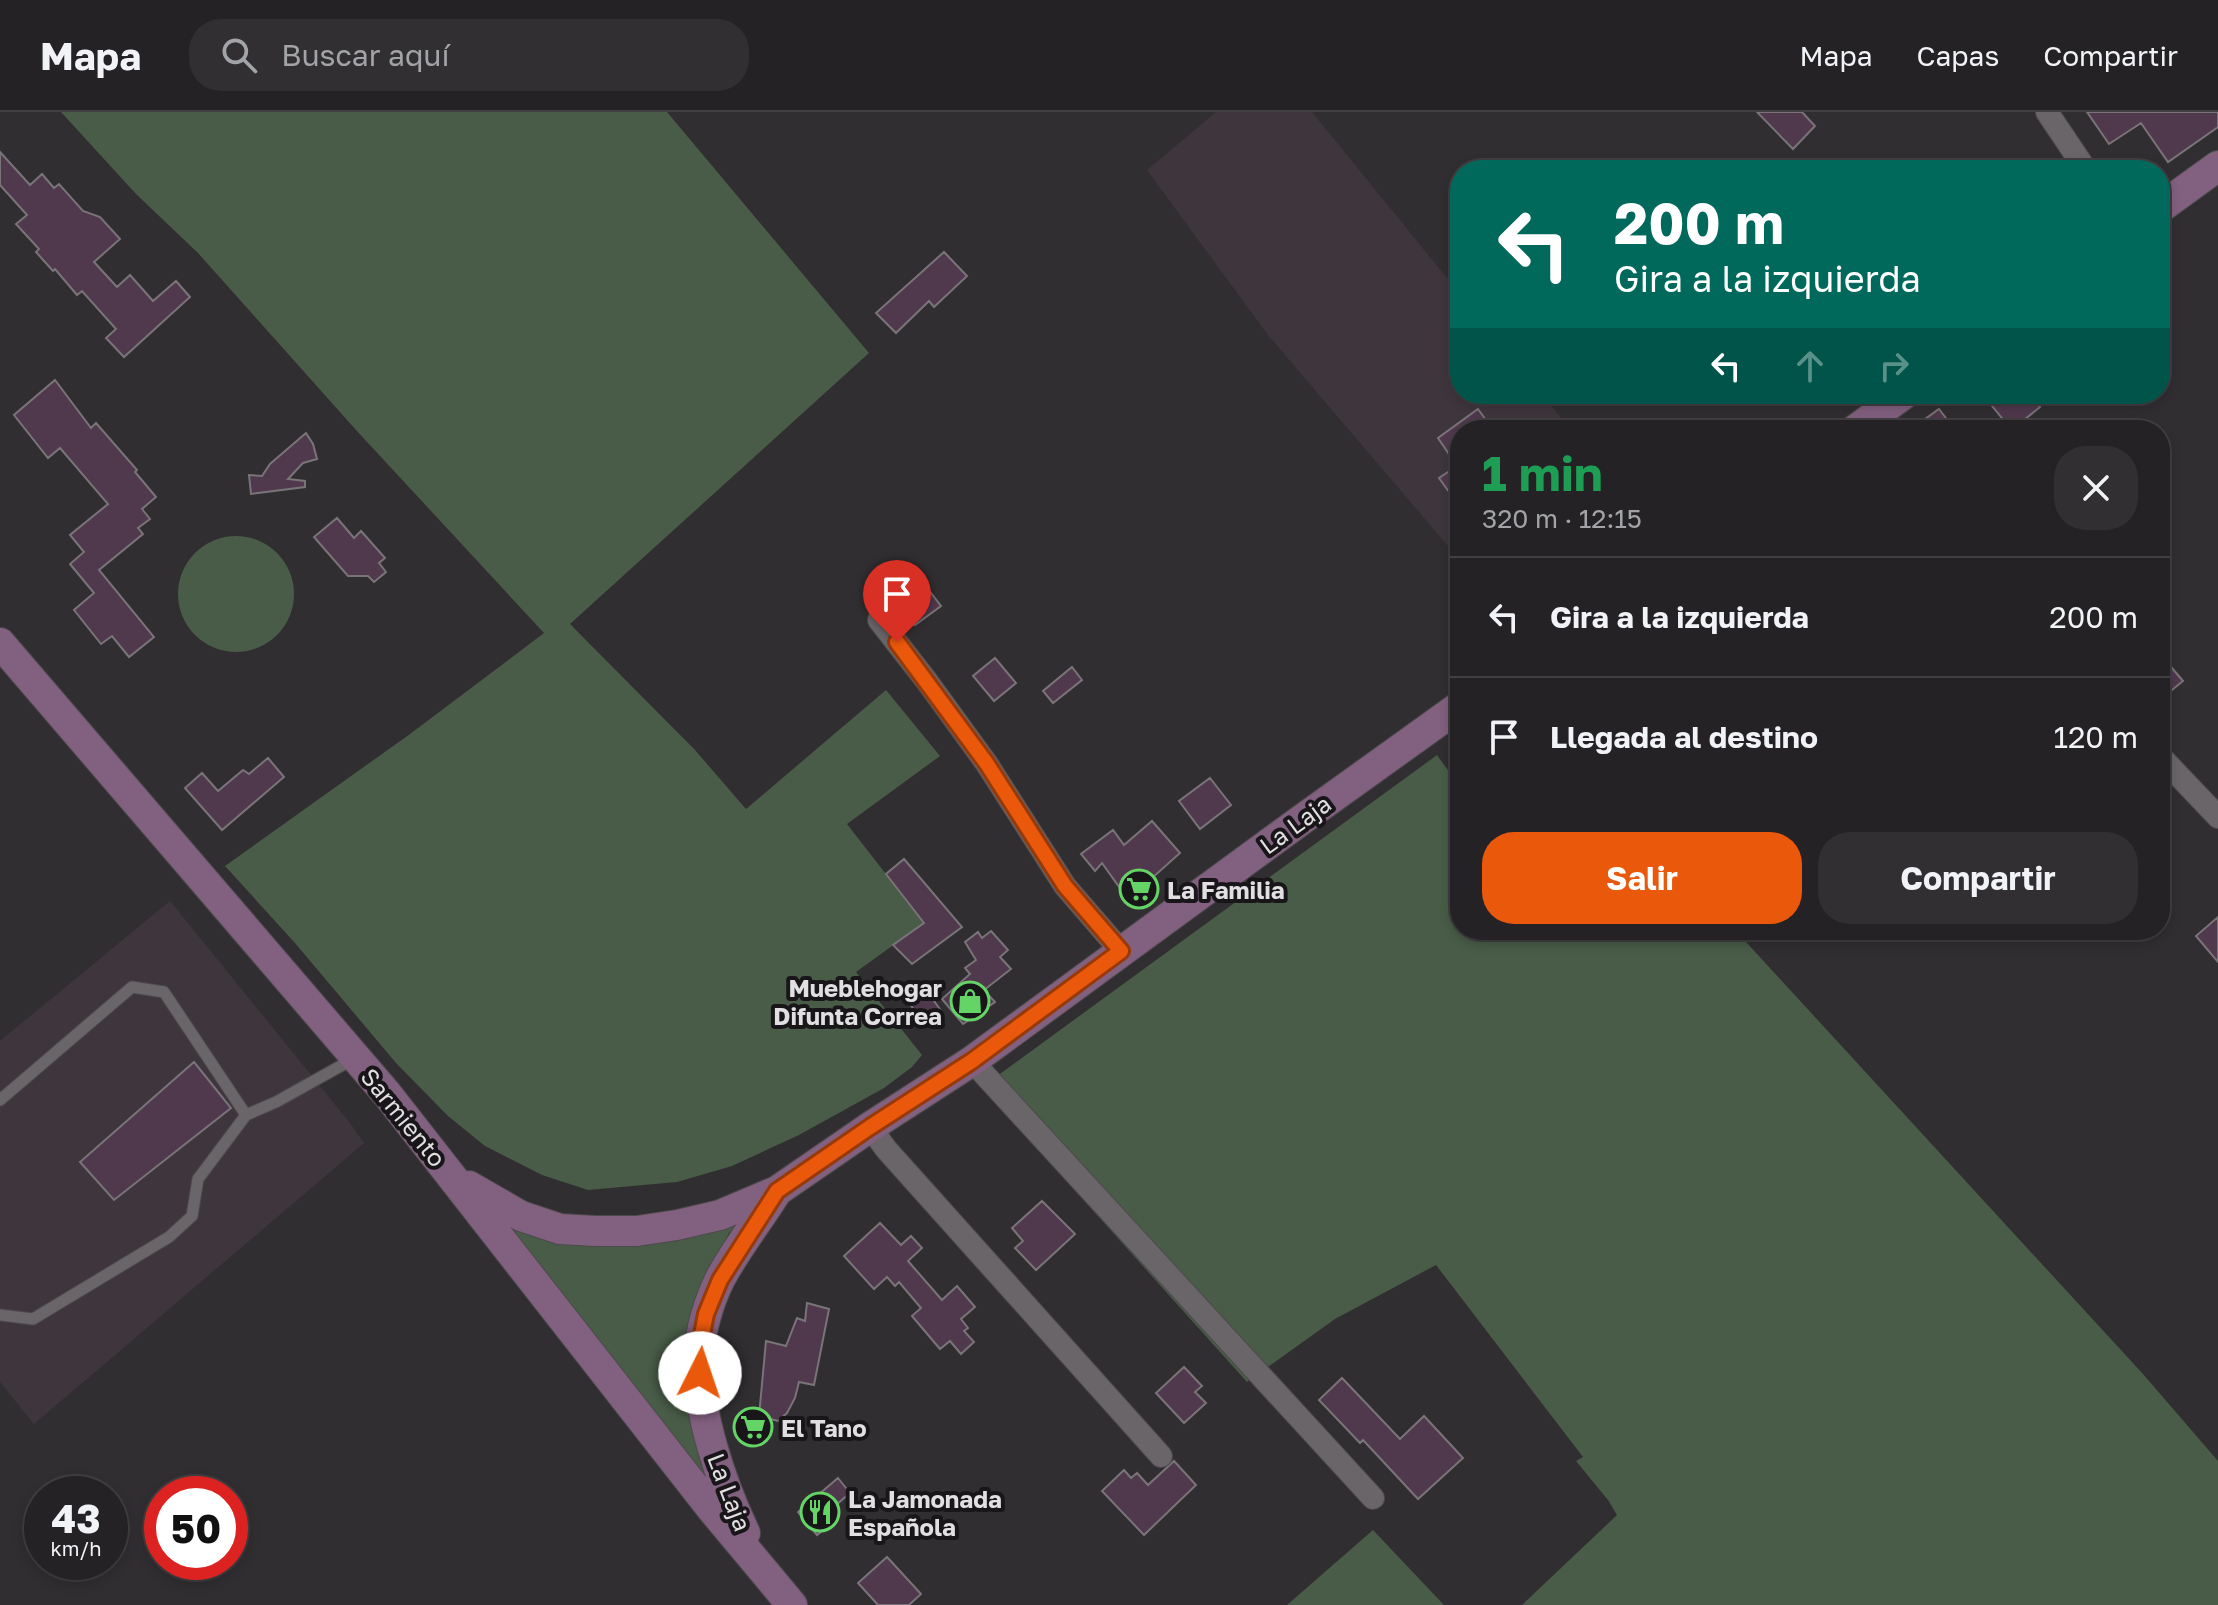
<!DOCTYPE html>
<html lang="es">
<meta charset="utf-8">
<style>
:root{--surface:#252225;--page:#312f32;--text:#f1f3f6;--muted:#a3a4a7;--line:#423f42;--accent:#ea580c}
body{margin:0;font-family:"Golos Text",sans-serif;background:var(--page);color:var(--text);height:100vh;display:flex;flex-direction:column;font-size:30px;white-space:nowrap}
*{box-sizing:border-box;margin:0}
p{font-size:26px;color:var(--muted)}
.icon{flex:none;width:44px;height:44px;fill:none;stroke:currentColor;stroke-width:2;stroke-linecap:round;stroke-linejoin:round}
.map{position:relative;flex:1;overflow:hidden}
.panel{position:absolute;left:1450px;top:308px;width:720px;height:520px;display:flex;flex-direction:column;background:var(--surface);border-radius:32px;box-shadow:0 4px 12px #0003,0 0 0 2px var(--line)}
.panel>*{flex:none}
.top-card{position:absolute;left:1450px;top:48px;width:720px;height:244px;border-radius:32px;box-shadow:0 4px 12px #0003,0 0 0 2px var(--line);background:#00695c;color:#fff;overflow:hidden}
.speed{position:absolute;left:24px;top:1364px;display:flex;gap:16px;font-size:40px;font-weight:700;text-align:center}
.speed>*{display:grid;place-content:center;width:104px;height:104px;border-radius:50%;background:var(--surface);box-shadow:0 4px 12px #0003,0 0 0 2px var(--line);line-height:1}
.speed small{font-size:20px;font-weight:400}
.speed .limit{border:12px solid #d22;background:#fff;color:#111}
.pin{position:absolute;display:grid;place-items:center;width:68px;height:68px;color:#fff;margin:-82px -34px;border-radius:50% 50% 50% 0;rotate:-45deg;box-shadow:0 0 8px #0007}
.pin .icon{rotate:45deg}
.me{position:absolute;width:88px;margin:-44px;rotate:4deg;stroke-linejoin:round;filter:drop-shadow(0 0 6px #0008)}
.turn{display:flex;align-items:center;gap:28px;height:168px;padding:0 32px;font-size:36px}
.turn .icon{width:104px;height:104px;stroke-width:2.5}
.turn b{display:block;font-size:56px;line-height:68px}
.lanes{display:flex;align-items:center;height:76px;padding:0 32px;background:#0003;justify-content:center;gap:40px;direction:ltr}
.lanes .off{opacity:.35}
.round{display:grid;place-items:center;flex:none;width:84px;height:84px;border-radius:32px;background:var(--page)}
.overview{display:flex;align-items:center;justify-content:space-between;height:136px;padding:0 32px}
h1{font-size:48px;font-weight:700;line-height:60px;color:#1e9e55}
.cta{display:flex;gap:16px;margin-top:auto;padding:16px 32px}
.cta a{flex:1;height:92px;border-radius:32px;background:var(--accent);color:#fff;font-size:32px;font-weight:700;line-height:92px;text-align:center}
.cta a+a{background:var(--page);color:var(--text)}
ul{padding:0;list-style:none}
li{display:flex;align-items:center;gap:24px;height:120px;padding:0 32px;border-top:2px solid var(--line)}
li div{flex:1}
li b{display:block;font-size:30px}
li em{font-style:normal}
header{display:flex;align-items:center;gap:48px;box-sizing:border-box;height:112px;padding:0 40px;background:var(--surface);border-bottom:2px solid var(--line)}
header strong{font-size:38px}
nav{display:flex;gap:44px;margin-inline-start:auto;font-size:28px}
.search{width:560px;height:72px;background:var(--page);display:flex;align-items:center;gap:20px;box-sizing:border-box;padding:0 28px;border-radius:32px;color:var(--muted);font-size:30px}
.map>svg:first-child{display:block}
</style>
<header>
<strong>Mapa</strong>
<div class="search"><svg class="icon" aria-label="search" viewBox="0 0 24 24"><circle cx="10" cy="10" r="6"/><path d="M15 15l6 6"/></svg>Buscar aquí</div>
<nav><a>Mapa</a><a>Capas</a><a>Compartir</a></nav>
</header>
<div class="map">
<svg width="2218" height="1493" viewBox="0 0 2218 1493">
<rect width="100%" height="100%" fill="#312e31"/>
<path fill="#3f363d" d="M 1216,0 L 1312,0 L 1460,182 L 1460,282 L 1542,282 L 1571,318 L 1460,318 L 1460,448 L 1268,223 L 1147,58 Z
M 170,789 L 350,1011 L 364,1031 L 34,1312 L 0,1270 L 0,929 Z"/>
<path fill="#485c47" d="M 61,0 L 667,0 L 869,241 L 570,512 L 695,638 L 746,697 L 886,578 L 940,644 L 847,712 L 924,811 L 856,860 L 922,943 L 912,955 L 884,976 L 799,1023 L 732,1054 L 677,1070 L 588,1078 L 542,1063 L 485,1034 L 448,1004 L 396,951 L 295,831 L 225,754 L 410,622 L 544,521 L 356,318 L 198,141 L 136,82 Z
M178 482a58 58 0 1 1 116 0a58 58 0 1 1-116 0Z
M 1437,643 L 1460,675 L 1460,818 L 1735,818 L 2143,1262 L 2218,1349 L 2218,1493 L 1522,1493 L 1617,1403 L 1608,1388 L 1576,1349 L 1583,1345 L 1436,1153 L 1335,1207 L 1247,1270 L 982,975 Z
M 746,1104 L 729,1121 L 702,1174 L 688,1219 L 684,1243 L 686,1286 L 704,1339 L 714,1377 L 493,1106 Z
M 1373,1418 L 1444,1493 L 1287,1493 Z"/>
<path fill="#50384d" stroke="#787478" stroke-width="2" d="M 1757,0 L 1802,0 L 1815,14 L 1793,37 Z
M 2087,0 L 2218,0 L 2218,15 L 2168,50 L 2141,11 L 2109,32 Z
M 0,40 L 30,73 L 42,62 L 54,76 L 59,72 L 83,99 L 100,105 L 120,127 L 94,150 L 117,175 L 130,163 L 153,189 L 176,169 L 190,185 L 124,245 L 106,226 L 116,217 L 82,179 L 77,183 L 55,157 L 53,159 L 36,140 L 39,137 L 16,112 L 27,103 L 0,73 Z
M 944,140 L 967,164 L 934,195 L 929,189 L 896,221 L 876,201 Z
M 55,268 L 91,316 L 96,311 L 137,358 L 135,360 L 156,385 L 142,397 L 150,407 L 138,416 L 143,422 L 99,458 L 154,525 L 129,545 L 112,524 L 101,532 L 74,498 L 94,481 L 70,452 L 84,440 L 70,423 L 108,392 L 60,336 L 48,346 L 14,303 Z
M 2007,282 L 2030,282 L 2040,295 L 2014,316 L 2008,308 L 2005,310 L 1992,294 Z
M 1478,297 L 1493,318 L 1460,318 L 1460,395 L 1439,366 L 1457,354 L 1438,326 Z
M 1939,297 L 1955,318 L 1910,318 Z
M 306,321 L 313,332 L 317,347 L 303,351 L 288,367 L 305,369 L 305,375 L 251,382 L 249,363 L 262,364 L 270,352 Z
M 337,406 L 354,426 L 361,419 L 385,446 L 379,451 L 386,460 L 374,470 L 368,464 L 348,464 L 314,425 Z
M 925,473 L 941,494 L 915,513 L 900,493 Z
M 2160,542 L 2183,569 L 2160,588 Z
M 995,546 L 1016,571 L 994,589 L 973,564 Z
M 1072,555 L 1082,568 L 1053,591 L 1043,579 Z
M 268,646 L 284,665 L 222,718 L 185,676 L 202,661 L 218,679 L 243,658 L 249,662 Z
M 1210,666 L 1231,693 L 1200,717 L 1179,689 Z
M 1152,709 L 1180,741 L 1152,766 L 1157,772 L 1139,789 L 1127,775 L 1122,779 L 1102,751 L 1095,759 L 1081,742 L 1113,718 L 1124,733 Z
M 904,747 L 962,815 L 912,852 L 893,833 L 924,811 L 886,762 Z
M 2218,805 L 2218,850 L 2196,824 Z
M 991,819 L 1008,838 L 1000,845 L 1011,857 L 984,878 L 995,890 L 963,912 L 942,887 L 970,862 L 965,856 L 976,848 L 965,830 L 978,820 L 982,826 Z
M 921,871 L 942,900 L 925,913 L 904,884 Z
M 194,950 L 231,996 L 114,1088 L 80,1050 Z
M 1042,1089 L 1075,1122 L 1036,1158 L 1015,1136 L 1023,1129 L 1012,1116 Z
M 880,1111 L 901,1133 L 911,1124 L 922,1136 L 908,1149 L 942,1188 L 957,1174 L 975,1195 L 961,1207 L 968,1216 L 964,1219 L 974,1230 L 961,1242 L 950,1229 L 940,1237 L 912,1204 L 921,1196 L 899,1170 L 895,1174 L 887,1165 L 874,1177 L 844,1144 Z
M 807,1191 L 829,1197 L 814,1273 L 799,1270 L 795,1286 L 787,1301 L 778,1309 L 759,1304 L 766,1229 L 786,1234 L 797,1206 L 805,1209 Z
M 1184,1255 L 1202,1274 L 1195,1280 L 1206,1291 L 1184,1311 L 1156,1281 Z
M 1342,1266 L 1400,1327 L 1424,1304 L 1463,1346 L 1418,1387 L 1363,1328 L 1360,1331 L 1319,1288 Z
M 1174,1349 L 1196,1373 L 1144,1423 L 1102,1379 L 1124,1358 L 1131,1366 L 1137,1361 L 1148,1373 Z
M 838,1366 L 850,1381 L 829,1399 L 836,1408 L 817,1423 L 798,1400 Z
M 887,1445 L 921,1482 L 909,1493 L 878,1493 L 858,1471 Z"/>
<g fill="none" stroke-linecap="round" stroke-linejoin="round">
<defs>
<path id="service" d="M 0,988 L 132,875 L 164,880 L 246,1003
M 0,1203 L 33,1207 L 169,1125 L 192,1104 L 198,1067 L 246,1003 L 276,990 L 355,946"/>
<path id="minor" d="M 2047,0 L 2086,58
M 879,508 L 926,568 L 987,652 L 1065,774 L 1121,839
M 2160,644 L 2218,705
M 972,949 L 1373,1386
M 870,1015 L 886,1037 L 1161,1344"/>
<path id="secondary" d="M 2160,96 L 2218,54
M 1855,318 L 1904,282
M 0,531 L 387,982 L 711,1396 L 792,1493
M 469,1074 L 521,1104 L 560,1117 L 595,1119 L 637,1119 L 677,1113 L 720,1103 L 777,1079 L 870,1015 L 972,949 L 1304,706 L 1460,594
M 745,1421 C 722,1373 696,1298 699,1244 C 700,1219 709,1189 720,1167 C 736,1137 759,1108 777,1079"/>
</defs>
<use href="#service" stroke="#4d4a4d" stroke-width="13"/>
<use href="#minor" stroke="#4d4a4d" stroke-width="24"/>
<use href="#secondary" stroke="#4d4a4d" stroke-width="32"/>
<use href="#service" stroke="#696568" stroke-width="11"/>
<use href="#minor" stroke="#696568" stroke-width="22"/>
<use href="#secondary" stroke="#82607f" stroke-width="30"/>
</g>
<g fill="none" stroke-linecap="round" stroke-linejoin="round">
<defs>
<path id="route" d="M 700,1261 L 698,1243 L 706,1202 L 720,1168 L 777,1079 L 870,1015 L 972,949 L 1121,839 L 1065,774 L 987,652 L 897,530"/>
</defs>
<use href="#route" stroke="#983908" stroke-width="20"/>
<use href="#route" stroke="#ea580c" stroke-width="14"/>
</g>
<defs>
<symbol id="supermarket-ring" viewBox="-11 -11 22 22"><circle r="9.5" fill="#181618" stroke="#65d467" stroke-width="1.5"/><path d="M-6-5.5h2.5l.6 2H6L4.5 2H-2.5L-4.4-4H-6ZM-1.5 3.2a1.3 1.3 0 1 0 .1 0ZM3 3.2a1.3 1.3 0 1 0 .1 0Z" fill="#65d467"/></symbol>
<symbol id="shop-ring" viewBox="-11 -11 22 22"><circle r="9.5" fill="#181618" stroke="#65d467" stroke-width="1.5"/><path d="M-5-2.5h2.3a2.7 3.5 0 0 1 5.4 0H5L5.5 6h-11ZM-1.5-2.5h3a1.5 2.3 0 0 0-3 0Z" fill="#65d467"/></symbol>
<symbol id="restaurant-ring" viewBox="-11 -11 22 22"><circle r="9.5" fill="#181618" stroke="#65d467" stroke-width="1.5"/><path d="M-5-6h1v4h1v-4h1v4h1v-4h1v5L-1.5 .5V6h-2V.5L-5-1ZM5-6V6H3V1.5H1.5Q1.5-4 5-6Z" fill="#65d467"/></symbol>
</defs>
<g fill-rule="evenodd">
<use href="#supermarket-ring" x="1117" y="755" width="44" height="44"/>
<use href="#shop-ring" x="948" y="867" width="44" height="44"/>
<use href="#supermarket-ring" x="731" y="1293" width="44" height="44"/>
<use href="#restaurant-ring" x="798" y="1378" width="44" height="44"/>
</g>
<g text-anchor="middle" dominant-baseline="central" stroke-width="8" stroke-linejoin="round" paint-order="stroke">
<g font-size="24" fill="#e1dfe1" stroke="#181618">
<text transform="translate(1295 712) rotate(-36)">La Laja</text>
<text transform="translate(404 1005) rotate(51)">Sarmiento</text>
<text transform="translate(730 1380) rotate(69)">La Laja</text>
</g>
<g font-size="24" font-weight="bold" fill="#e1dfe1" stroke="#181618" text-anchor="start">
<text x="1167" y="777">La Familia</text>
<text x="942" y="875" text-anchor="end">Mueblehogar<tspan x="942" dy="28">Difunta Correa</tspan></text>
<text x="781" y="1315">El Tano</text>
<text x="848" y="1386">La Jamonada<tspan x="848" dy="28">Española</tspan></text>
</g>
</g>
</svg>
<div class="speed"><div>43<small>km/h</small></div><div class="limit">50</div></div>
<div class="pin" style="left:897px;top:530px;background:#d93025"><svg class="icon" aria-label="arrive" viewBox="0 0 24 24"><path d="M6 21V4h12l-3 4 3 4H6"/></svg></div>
<svg class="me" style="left:700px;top:1261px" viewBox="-20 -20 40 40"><circle r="19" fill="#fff"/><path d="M0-13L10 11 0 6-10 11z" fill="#ea580c"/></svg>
<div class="top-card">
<div class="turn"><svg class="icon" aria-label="left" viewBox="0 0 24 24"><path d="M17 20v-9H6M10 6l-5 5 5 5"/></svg><div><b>200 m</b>Gira a la izquierda</div></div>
<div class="lanes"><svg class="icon" aria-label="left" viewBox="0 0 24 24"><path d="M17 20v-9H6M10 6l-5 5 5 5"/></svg><svg class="icon off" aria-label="ahead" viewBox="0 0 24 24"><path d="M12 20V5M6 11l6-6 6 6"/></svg><svg class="icon off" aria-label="right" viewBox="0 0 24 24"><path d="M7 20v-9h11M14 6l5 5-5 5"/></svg></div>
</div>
<section class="panel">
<div class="overview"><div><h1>1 min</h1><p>320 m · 12:15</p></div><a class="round"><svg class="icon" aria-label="close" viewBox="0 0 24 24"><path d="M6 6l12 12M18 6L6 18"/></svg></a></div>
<ul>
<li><svg class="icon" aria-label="left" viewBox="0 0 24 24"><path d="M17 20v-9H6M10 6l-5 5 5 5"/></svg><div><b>Gira a la izquierda</b></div><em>200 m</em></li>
<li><svg class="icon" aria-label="arrive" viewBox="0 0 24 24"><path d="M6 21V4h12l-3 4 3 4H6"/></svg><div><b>Llegada al destino</b></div><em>120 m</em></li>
</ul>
<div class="cta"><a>Salir</a><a>Compartir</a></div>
</section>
</div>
